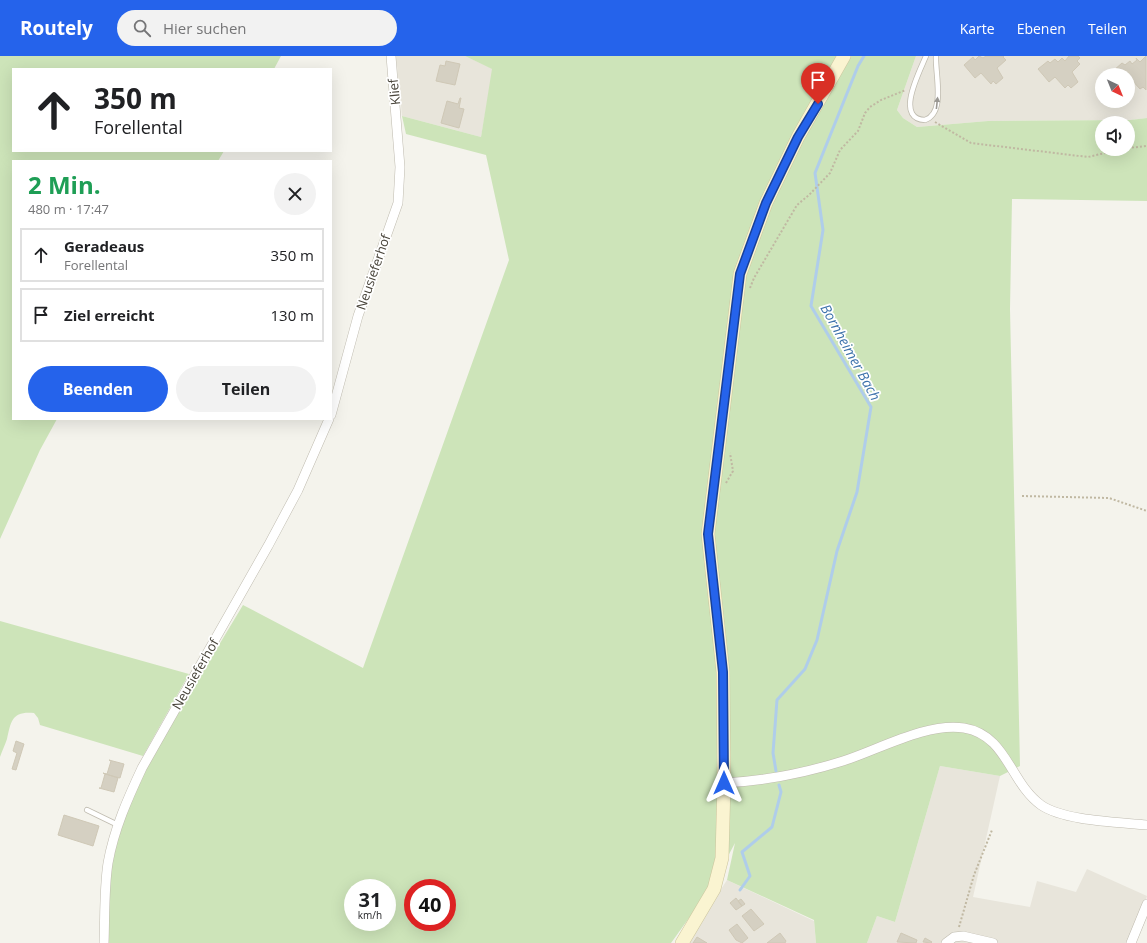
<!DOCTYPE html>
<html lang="de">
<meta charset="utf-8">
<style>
:root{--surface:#fff;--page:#f2f2f2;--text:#202124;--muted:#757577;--line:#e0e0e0;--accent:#2563eb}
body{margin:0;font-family:"Open Sans",sans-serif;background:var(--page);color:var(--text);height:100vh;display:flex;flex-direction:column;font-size:15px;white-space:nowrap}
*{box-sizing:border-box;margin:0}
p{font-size:13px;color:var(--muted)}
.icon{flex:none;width:22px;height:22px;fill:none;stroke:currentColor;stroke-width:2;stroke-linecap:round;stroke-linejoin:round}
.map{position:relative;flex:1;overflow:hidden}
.side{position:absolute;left:12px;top:104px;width:320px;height:260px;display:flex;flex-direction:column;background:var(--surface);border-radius:0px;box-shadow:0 4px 16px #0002}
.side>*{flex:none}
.guide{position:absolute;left:12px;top:12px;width:320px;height:84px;border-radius:0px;box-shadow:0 4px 16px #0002;background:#fff;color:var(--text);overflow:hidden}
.needle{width:26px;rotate:137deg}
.tools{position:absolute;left:1095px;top:12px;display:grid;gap:8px}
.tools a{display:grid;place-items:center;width:40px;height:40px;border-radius:50%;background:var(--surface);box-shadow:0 4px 16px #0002;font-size:20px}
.speed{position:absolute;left:344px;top:823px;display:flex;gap:8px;font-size:20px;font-weight:700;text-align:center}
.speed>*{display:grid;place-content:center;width:52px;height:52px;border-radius:50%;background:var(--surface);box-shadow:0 4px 16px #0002;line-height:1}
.speed small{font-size:10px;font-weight:400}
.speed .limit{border:6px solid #d22;background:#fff;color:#111}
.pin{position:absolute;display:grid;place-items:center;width:34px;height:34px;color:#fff;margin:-41px -17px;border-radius:50% 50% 50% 0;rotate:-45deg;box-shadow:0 0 4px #0007}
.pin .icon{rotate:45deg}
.me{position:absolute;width:44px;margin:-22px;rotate:0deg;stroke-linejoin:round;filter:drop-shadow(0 0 3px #0008)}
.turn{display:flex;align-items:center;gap:14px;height:84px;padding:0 16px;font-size:18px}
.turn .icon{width:52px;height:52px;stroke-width:2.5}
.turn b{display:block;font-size:28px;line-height:34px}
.round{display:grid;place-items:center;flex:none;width:42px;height:42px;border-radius:21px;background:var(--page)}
.overview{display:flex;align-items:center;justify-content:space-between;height:68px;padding:0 16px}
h1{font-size:24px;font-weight:700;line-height:30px;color:#1e9e55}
.button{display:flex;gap:8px;margin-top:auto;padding:8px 16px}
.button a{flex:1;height:46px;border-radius:24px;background:var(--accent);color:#fff;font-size:16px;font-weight:700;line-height:46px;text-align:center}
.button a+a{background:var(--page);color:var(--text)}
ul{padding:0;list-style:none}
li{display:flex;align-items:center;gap:12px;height:54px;margin:0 8px 6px;padding:0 8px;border:2px solid var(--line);border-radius:0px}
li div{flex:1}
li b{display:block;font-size:15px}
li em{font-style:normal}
header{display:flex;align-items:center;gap:24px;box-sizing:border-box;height:56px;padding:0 20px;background:var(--accent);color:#fff}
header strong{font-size:19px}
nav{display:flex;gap:22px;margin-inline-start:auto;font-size:14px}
.search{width:280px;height:36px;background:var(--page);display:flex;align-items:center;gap:10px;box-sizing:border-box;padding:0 14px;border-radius:22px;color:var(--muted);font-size:15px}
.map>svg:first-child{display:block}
</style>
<header>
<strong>Routely</strong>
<div class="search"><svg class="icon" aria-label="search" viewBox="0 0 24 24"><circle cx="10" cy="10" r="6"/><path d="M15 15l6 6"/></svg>Hier suchen</div>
<nav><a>Karte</a><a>Ebenen</a><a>Teilen</a></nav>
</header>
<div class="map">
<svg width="1147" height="887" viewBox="0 0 1147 887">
<rect width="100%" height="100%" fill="#f4f3ec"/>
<path fill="#e8e5db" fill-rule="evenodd" d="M 396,0 L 465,0 L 493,13 L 481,81 L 402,60 Z
M 916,0 L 1147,0 L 1147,62 L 1130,64 L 988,65 L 917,71 L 903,62 L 897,54 ZM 1102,19 L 1128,19 L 1128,45 L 1102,45 Z
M 940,710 L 1000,720 L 973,841 L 1030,851 L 1037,825 L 1076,836 L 1087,813 L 1147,840 L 1133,887 L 867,887 L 877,860 L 895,866 Z
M 727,824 L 814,865 L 816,887 L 686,887 Z"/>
<path fill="#cde4b9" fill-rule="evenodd" d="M 0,0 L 281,0 L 274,13 L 13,13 L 13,95 L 224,95 L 218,105 L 13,105 L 13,363 L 57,363 L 40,394 L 0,483 Z
M 465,0 L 916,0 L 897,54 L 903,62 L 917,71 L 988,65 L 1130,64 L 1147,62 L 1147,145 L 1012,143 L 1010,253 L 1020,710 L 1000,720 L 940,710 L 895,866 L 877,860 L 867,887 L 816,887 L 814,864 L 727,824 L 735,787 L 712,830 L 671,887 L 104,887 L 106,835 L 121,769 L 145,712 L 243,549 L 363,612 L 509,204 L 486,99 L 406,78 L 402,60 L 481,81 L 492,13 ZM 1102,67 L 1128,67 L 1128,93 L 1102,93 ZM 353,832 L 387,832 L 387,866 L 353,866 ZM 413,832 L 447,832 L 447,866 L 413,866 Z
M 0,565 L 189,618 L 143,700 L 40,669 L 38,662 L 34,657 C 12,655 11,665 7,683 C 5,689 2,695 0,701 Z"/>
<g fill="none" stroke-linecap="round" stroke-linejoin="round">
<path stroke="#afcdea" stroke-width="3" d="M 776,715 L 773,697 L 777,644 L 805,613 L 817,584 L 837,495 L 857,436 L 871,351 L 811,250 L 823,174 L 815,117 L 858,10 L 864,0
M 740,834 L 750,820 L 742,796 L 772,771 L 781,736 L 779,729"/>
</g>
<path fill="#d5d0c2" stroke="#cfc8b6" d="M 979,0 L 983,2 L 986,0 L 1004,0 L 1003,1 L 1006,4 L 997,12 L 1003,22 L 996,28 L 993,25 L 991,28 L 981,17 L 975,22 L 964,9 L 973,1 L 975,4 Z
M 1069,0 L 1078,0 L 1080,2 L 1077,5 L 1080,8 L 1072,16 L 1078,26 L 1071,32 L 1068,29 L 1065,32 L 1055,21 L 1049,26 L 1038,13 L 1048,5 L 1050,7 L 1055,3 L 1058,6 L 1062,2 L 1065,5 Z
M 1146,0 L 1146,34 L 1143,31 L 1140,33 L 1130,22 L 1128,25 L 1128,19 L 1117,19 L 1113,15 L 1122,7 L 1125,9 L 1130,5 L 1132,8 L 1137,4 L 1136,2 L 1140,6 Z
M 446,5 L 460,8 L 455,29 L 436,25 L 440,9 L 445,10 Z
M 460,42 L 461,42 L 459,52 L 464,53 L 459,72 L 441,67 L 447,45 L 458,48 Z
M 16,685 L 24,688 L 16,714 L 12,713 L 17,697 L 13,695 Z
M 109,704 L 124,708 L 120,722 L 105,718 L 107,718 L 111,705 Z
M 103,717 L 118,722 L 114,736 L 99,732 L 101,732 L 105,718 Z
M 64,759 L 99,770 L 93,790 L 58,779 Z
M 736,842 L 742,850 L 736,854 L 730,847 Z
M 741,843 L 745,848 L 742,850 L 738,845 Z
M 751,853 L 764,868 L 754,875 L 742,860 Z
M 737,868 L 748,882 L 742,887 L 736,884 L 729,874 Z
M 780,877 L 786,885 L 785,887 L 767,887 Z
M 901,877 L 917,884 L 916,887 L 897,886 Z
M 697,881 L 707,887 L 693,887 Z
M 925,882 L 932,886 L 931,887 L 923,886 Z"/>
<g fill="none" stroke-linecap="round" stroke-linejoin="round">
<defs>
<path id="lane" d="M 926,0 C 920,15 894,63 925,64 C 946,57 935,18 936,0
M 87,754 L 118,769"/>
<path id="street" d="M 331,359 L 358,260 L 398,147 L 400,111 L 391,0
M 724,727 C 763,725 805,717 843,705 C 878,694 927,666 964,672 C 1007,679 1010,727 1041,749 C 1064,765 1118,766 1147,769
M 104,887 C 105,861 104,833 108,807 C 114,773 128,742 142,712 L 268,490 L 298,434 L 329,363
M 946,887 L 954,881 L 963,880 L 993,887
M 1131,887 L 1147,848"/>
<path id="secondary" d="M 682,887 L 714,833 L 722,802 L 724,727 L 723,616 L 708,478 L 740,218 L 766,147 L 798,81 L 844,0"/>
</defs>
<use href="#lane" stroke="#bfbbaf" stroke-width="6"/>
<use href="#street" stroke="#bfbbaf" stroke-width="10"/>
<use href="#secondary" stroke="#ccc59e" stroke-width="14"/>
<path stroke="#c0b8a2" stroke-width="2" stroke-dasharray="2 2" stroke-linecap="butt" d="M 935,66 L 971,87 L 1088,101 L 1122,93
M 1128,92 L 1147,90
M 750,232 L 754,222 L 797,149 L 809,139 L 830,117 L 840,94 L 858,75 L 865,57 L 870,51 L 881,44 L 906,34
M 726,427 L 733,415 L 730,397
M 1022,440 L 1109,442 L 1147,455
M 959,871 L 974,819 L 992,774"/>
<use href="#lane" stroke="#fff" stroke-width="4.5"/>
<use href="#street" stroke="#fff" stroke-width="9"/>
<use href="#secondary" stroke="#faf4d1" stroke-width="13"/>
</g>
<defs><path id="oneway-solid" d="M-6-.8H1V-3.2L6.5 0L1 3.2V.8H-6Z"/></defs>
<use fill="#9a9893" href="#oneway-solid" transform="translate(937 47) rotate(-84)"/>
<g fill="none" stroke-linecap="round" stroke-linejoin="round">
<defs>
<path id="route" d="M 724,727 L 723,616 L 708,478 L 740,218 L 766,147 L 798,81 L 818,48"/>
</defs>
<use href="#route" stroke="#184099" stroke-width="10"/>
<use href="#route" stroke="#2563eb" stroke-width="7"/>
</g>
<g text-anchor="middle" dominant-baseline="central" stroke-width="3.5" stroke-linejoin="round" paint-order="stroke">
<g font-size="13" fill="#48443a" stroke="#fff">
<text transform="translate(394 36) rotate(-96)">Klief</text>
<text transform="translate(373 216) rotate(-71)">Neusieferhof</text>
<text transform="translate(195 618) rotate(-60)">Neusieferhof</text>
</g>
<g font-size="14" font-style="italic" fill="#3d72ab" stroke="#fff">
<text transform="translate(851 296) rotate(61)">Bornheimer Bach</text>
</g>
</g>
</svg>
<div class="tools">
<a><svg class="needle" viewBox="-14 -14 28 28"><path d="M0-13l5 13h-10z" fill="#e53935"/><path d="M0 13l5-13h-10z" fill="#757577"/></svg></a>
<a><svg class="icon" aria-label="sound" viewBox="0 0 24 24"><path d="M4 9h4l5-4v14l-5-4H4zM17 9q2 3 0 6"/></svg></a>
</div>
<div class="speed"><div>31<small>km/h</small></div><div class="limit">40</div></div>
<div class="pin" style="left:818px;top:48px;background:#d93025"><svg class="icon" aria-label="arrive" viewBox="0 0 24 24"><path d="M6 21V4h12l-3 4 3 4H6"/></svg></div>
<svg class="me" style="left:724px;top:727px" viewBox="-20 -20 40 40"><path d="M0-17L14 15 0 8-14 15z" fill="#2563eb" stroke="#fff" stroke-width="4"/></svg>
<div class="guide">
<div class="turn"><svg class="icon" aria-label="ahead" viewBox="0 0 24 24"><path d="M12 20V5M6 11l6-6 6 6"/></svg><div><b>350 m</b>Forellental</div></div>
</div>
<section class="side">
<div class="overview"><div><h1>2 Min.</h1><p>480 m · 17:47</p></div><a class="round"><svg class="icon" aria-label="close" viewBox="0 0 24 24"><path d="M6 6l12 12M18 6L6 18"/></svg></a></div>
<ul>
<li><svg class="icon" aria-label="ahead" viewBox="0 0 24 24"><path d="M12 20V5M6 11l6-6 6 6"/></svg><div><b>Geradeaus</b><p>Forellental</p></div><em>350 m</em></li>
<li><svg class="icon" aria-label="arrive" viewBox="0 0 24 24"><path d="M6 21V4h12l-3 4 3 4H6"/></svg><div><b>Ziel erreicht</b></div><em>130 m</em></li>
</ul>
<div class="button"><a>Beenden</a><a>Teilen</a></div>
</section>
</div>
